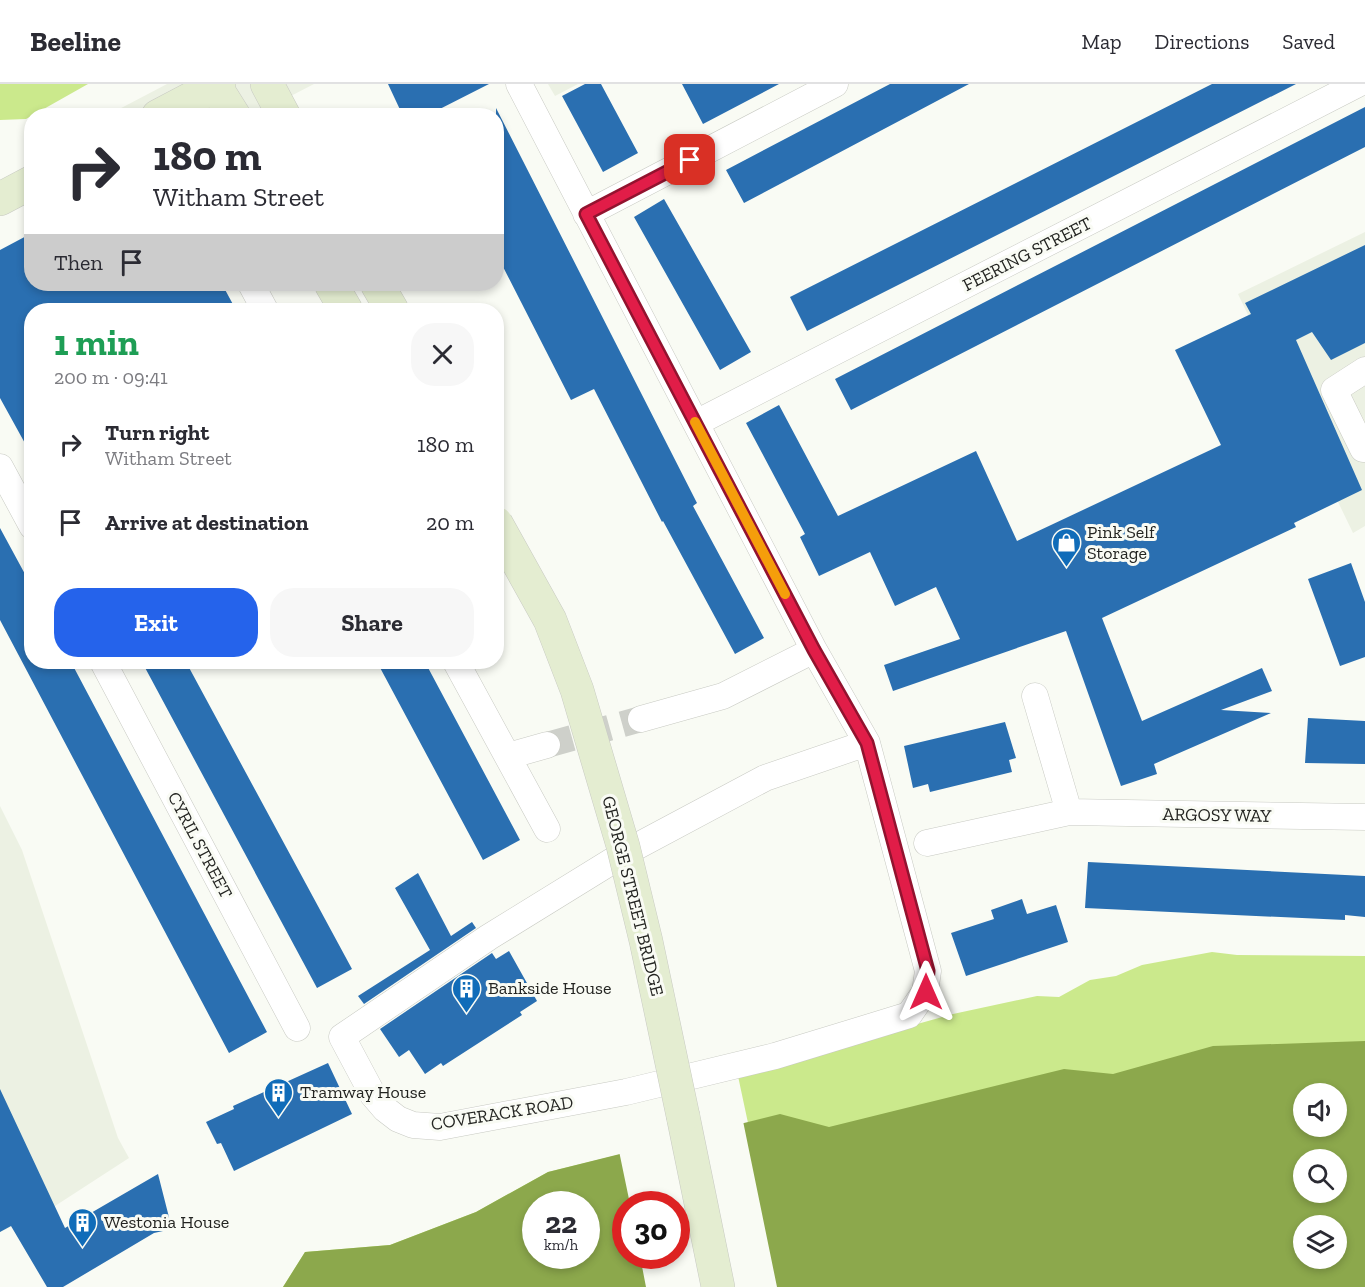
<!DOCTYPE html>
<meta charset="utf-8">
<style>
:root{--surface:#fff;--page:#f7f7f7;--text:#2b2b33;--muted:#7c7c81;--line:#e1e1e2;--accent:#2563eb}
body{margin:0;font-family:"Zilla Slab",serif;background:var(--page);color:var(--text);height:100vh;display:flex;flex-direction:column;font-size:22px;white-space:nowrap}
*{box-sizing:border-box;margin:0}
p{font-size:20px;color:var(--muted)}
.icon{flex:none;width:33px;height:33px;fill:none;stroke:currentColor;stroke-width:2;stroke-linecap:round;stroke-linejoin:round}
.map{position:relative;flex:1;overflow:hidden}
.drawer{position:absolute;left:24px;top:219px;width:480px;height:366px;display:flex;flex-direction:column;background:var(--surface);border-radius:24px;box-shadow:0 3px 9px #0003}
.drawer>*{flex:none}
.top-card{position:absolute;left:24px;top:24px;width:480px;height:183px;border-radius:24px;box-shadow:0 3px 9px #0003;background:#fff;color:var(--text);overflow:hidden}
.tools{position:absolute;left:1293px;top:999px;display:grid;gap:12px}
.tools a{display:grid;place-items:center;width:54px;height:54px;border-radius:50%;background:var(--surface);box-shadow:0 3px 9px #0003;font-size:30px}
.speed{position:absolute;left:522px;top:1107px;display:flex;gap:12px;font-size:30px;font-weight:700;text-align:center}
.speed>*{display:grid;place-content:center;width:78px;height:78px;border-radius:50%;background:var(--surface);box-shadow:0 3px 9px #0003;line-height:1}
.speed small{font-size:15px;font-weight:400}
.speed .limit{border:9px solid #d22;background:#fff;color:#111}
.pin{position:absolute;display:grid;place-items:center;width:51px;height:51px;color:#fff;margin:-26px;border-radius:12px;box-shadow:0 3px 9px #0006}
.me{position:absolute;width:66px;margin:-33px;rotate:0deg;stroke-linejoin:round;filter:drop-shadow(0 0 4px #0008)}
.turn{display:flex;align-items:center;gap:21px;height:126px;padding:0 30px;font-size:27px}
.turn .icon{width:78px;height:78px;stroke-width:2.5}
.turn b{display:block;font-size:42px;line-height:51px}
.then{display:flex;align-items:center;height:57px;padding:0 30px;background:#0003;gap:12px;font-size:22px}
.round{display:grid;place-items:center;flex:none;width:63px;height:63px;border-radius:24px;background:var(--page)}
.headline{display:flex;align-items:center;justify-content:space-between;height:102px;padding:0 30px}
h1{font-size:36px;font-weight:700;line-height:45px;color:#1e9e55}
.button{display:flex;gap:12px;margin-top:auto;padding:12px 30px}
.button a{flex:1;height:69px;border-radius:24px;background:var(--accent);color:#fff;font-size:24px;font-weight:700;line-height:69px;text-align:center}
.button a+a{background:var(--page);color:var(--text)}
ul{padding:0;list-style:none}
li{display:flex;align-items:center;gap:18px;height:78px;padding:0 30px}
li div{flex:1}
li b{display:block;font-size:22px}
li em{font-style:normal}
header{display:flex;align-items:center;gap:36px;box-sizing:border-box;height:84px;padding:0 30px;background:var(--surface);border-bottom:2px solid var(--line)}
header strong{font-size:28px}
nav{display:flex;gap:33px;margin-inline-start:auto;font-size:21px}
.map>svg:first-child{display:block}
</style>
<header>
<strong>Beeline</strong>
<nav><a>Map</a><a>Directions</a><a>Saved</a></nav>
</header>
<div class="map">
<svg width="1365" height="1203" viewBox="0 0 1365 1203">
<rect width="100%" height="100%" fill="#f9fbf4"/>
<path fill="#ecf1e3" d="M 167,0 L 314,0 L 254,31 L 106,32 Z
M 548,0 L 578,0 L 555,12 Z
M 1365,148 L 1365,442 L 1353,449 L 1238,210 Z
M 0,722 L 22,766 L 118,1054 L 129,1074 L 55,1122 L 0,1148 Z"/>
<path fill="#cbe98c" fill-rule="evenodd" d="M 0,0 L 88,0 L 26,35 L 0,36 Z
M 1212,868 L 1237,871 L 1365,872 L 1365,1081 L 1336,1076 L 1304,1076 L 1031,1182 L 283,1203 L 305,1168 L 390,1161 L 476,1128 L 548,1088 L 748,1039 L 735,978 L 896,946 L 953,930 L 1037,912 L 1059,913 L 1090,896 L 1116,892 L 1142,881 ZM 1304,1010 L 1336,1010 L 1336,1042 L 1304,1042 ZM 536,1120 L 586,1120 L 586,1172 L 536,1172 ZM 626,1120 L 676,1120 L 676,1172 L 626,1172 Z"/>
<path fill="#8ca84c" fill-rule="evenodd" d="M 1365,957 L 1365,1203 L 283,1203 L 305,1168 L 390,1161 L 476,1128 L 548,1088 L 780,1030 L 829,1043 L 1064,985 L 1113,990 L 1213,962 ZM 1304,1010 L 1336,1010 L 1336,1042 L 1304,1042 ZM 1304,1076 L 1336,1076 L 1336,1108 L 1304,1108 ZM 536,1120 L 586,1120 L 586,1172 L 536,1172 ZM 626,1120 L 676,1120 L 676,1172 L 626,1172 ZM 1304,1142 L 1336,1142 L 1336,1174 L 1304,1174 Z"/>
<path fill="#f9fbf4" d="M 743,1037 L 777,1203 L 646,1203 L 640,1172 L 676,1172 L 676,1120 L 630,1120 L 619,1067 Z"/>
<path fill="#2a6fb1" d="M 388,0 L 489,0 L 426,32 L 403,32 Z
M 585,0 L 601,0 L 638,69 L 603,88 L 562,12 Z
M 682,0 L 779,0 L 703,40 Z
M 890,0 L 969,0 L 744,119 L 726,86 Z
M 1212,0 L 1296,0 L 807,247 L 790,213 Z
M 1365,23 L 1365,63 L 851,326 L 835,295 Z
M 496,24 L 697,419 L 693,422 L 764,554 L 735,570 L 663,437 L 662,438 L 594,305 L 571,316 L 496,169 Z
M 664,115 L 751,268 L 720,286 L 634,133 Z
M 32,149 L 32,200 L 222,200 L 236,226 L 32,226 L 32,372 L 0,314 L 0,166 Z
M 1365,161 L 1365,259 L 1331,276 L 1312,248 L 1296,256 L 1362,406 L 1294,439 L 1296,443 L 1102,534 L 1142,637 L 1262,584 L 1272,607 L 1221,626 L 1271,629 L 1154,680 L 1157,690 L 1121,702 L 1066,547 L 893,607 L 884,581 L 960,555 L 936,503 L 895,522 L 870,468 L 819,492 L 800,453 L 805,450 L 746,339 L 779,321 L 838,432 L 976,367 L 1017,457 L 1221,361 L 1175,266 L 1251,230 L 1245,219 Z
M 0,444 L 32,503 L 32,578 L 71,578 L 267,948 L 229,969 L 0,536 Z
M 1351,479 L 1365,518 L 1365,573 L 1340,582 L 1308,495 Z
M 142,578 L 186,578 L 352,885 L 317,904 Z
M 377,578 L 425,578 L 520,756 L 483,776 Z
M 1308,634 L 1365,637 L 1365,680 L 1305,679 Z
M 1005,638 L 1016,674 L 1009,676 L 1012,688 L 930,708 L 928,700 L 913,704 L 904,662 Z
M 1088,778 L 1365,792 L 1365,833 L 1345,831 L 1345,836 L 1085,824 Z
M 418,789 L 451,852 L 472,838 L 476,844 L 364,920 L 358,912 L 430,866 L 395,804 Z
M 1022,815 L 1027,830 L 1056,821 L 1068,858 L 966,892 L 951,849 L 994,835 L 991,826 Z
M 509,867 L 537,917 L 520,928 L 522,931 L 443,982 L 441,979 L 425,990 L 409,966 L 399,973 L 380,945 L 492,869 L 496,875 Z
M 328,979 L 352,1030 L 234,1087 L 221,1059 L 217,1060 L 206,1038 L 234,1025 L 233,1022 Z
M 0,1005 L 65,1144 L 158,1090 L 172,1145 L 154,1149 L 63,1203 L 47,1203 L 11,1142 L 0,1148 Z"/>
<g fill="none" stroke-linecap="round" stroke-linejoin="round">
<path stroke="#ced0ca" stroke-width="26" stroke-dasharray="26 13" stroke-linecap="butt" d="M 547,661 L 641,635"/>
<defs>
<path id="street" d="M 519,0 L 814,566 L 867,659 L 928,887 L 925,908 L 909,931 L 775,972 L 626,1008 L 440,1043 L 413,1041 L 398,1035 L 385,1025 L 373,1011 L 342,953 L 489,853 L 630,766 L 765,694 L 867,659
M 586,130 L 835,0
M 251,200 L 265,226
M 696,339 L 1358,0
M 1363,365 L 1334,306 L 1365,286
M 0,383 L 32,442
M 103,578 L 297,944
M 456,578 L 547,745
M 1035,612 L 1069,728
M 641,635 L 723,612 L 814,566
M 508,672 L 547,661
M 927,759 L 1069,728 L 1365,733"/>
<path id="secondary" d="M 214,0 L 234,32
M 267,0 L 284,32
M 158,32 L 219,0
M 0,115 L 32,98
M 331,200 L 346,226
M 377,200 L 392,226
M 683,1032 L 718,1203"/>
</defs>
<use href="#street" stroke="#c8cac3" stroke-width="27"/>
<use href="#secondary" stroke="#c8cac3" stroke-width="34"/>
<use href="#street" stroke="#fff" stroke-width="26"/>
<use href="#secondary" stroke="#e4edd1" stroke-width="33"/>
<defs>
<path id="secondary-bridge" d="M 496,439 L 550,536 L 577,606 L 623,762 L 646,857 L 683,1032"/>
</defs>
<use href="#secondary-bridge" stroke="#c8cac3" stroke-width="34" stroke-linecap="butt"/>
<use href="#secondary-bridge" stroke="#e4edd1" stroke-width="33"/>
</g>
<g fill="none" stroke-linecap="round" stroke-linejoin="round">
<defs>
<path id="route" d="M 690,76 L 586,130 L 814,566 L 867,659 L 928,887 L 926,908"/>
</defs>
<use href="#route" stroke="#92132f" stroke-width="15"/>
<use href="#route" stroke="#e11d48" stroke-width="10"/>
<path stroke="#f59e0b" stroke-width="10" d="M 695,338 L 785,510"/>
</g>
<defs>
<symbol id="shop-pin" viewBox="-11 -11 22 30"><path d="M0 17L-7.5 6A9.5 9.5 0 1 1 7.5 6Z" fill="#106cb9" stroke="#f9fbf4"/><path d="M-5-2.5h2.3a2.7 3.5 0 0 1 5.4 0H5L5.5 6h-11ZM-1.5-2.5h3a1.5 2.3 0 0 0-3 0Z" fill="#fff"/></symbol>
<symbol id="building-pin" viewBox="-11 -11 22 30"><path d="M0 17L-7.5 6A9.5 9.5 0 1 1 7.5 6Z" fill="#106cb9" stroke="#f9fbf4"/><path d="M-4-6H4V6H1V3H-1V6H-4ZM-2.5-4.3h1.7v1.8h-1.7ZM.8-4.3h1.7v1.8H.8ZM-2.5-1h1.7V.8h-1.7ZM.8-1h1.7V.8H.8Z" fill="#fff"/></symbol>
</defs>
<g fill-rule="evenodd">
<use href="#shop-pin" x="1050" y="442" width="33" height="45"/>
<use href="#building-pin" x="450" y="888" width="33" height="45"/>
<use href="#building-pin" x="262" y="992" width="33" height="45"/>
<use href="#building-pin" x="66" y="1122" width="33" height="45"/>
</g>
<g text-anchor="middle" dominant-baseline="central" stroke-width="6" stroke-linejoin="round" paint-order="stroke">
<g font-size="18" fill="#242522" stroke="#f9fbf4">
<text transform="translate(1027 170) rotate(-27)">FEERING STREET</text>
<text transform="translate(1217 731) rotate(1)">ARGOSY WAY</text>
<text transform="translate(200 761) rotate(62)">CYRIL STREET</text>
<text transform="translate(633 812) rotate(76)">GEORGE STREET BRIDGE</text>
<text transform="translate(502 1029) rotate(-9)">COVERACK ROAD</text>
</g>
<g font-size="18" fill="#242522" stroke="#f9fbf4" text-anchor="start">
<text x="1087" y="448">Pink Self<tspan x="1087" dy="21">Storage</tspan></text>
<text x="488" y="904">Bankside House</text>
<text x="300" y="1008">Tramway House</text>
<text x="104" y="1138">Westonia House</text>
</g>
</g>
</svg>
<div class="tools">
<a><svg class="icon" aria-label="sound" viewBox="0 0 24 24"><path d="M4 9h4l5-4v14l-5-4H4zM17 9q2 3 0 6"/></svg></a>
<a><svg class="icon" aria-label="search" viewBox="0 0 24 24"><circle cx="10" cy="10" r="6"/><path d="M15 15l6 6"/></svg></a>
<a><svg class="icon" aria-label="layers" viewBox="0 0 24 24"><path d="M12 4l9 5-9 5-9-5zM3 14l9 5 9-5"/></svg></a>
</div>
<div class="speed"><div>22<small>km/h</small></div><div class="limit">30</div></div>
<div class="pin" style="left:690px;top:76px;background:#d93025"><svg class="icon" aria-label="arrive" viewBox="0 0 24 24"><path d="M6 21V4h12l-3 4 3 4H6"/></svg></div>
<svg class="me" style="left:926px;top:908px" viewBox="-20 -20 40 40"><path d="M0-17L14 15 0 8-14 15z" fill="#e11d48" stroke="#fff" stroke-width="4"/></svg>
<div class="top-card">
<div class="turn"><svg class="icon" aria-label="right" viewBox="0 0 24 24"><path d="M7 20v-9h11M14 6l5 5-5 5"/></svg><div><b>180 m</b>Witham Street</div></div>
<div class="then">Then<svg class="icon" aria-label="arrive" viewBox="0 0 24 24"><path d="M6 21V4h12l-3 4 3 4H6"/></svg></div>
</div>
<section class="drawer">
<div class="headline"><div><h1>1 min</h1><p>200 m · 09:41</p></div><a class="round"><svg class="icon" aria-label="close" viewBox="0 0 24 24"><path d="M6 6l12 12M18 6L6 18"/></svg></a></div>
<ul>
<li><svg class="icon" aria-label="right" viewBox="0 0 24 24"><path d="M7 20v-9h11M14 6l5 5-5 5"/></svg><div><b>Turn right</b><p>Witham Street</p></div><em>180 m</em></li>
<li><svg class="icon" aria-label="arrive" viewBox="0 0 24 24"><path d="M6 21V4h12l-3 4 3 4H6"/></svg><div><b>Arrive at destination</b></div><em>20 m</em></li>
</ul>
<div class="button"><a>Exit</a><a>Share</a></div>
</section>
</div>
